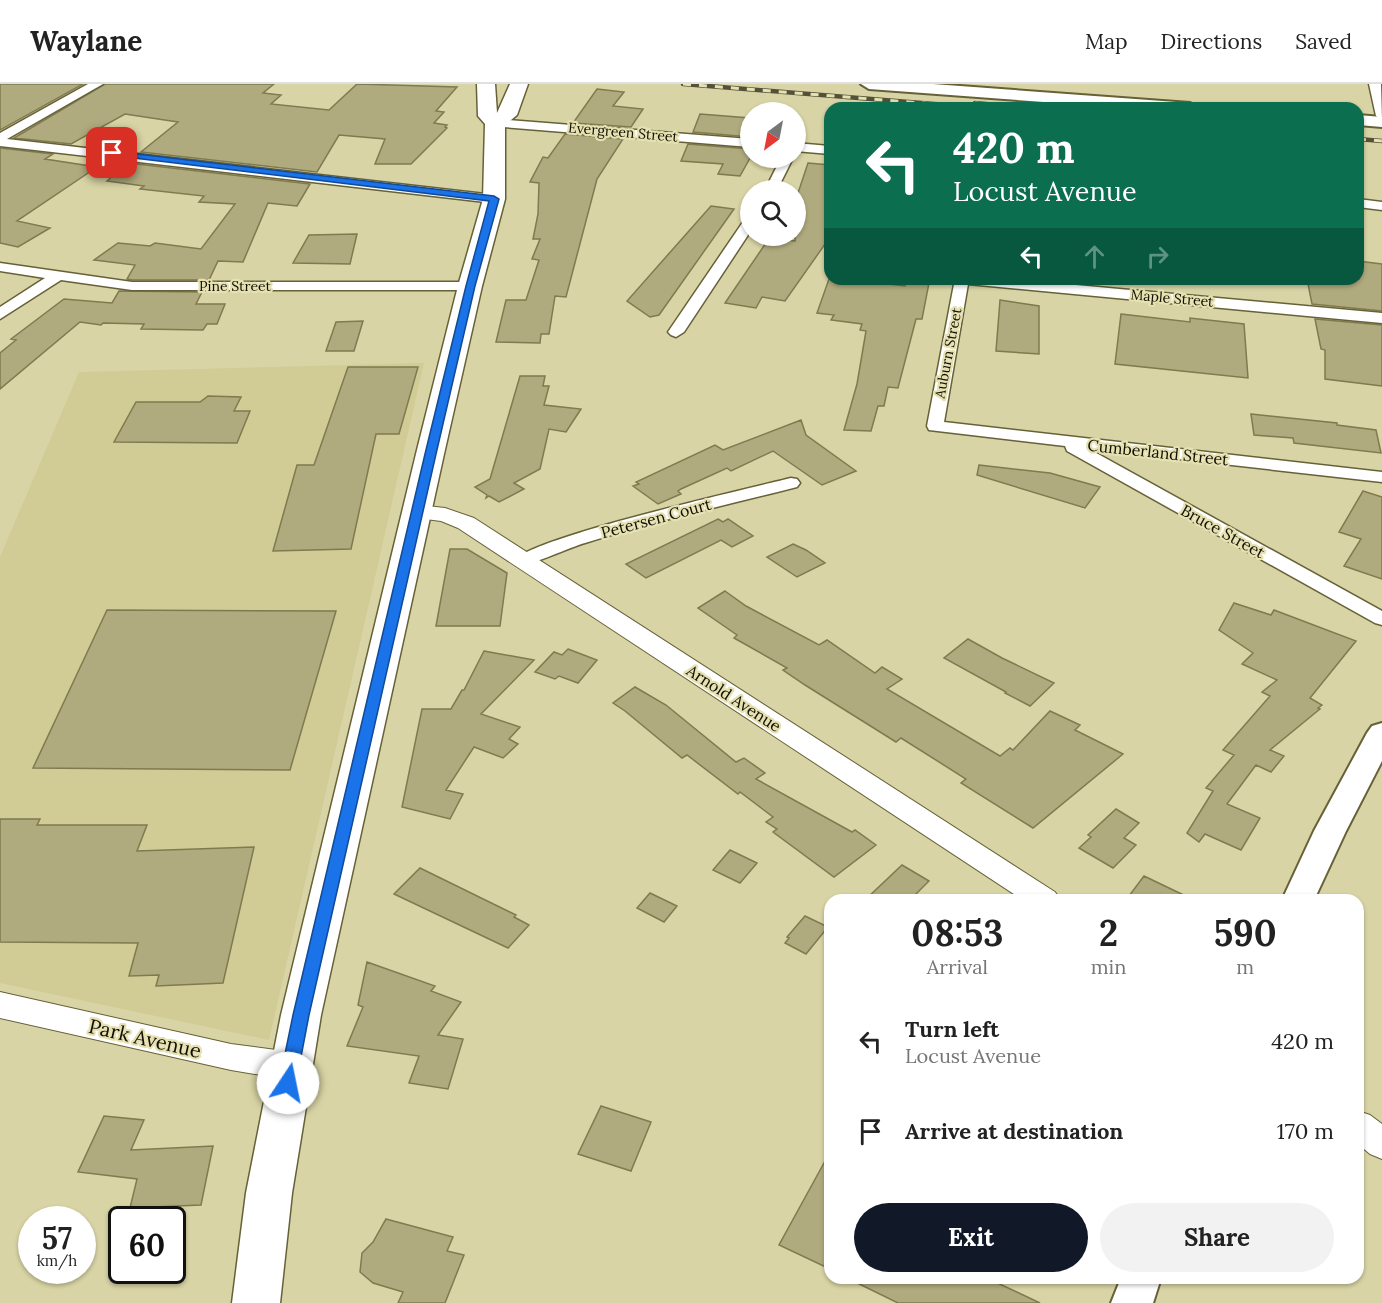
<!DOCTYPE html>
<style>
:root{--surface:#fff;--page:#f2f2f2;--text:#222;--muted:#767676;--line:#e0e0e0;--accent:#111827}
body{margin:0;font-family:Lora,serif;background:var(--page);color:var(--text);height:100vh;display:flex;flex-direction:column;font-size:22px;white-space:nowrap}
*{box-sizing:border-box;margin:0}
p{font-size:20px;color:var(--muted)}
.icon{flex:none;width:33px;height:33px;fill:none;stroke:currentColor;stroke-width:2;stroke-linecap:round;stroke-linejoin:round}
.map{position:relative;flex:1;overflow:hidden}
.details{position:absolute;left:824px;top:810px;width:540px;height:390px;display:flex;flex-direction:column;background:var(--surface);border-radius:18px;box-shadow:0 2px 4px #0004}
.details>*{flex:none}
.hud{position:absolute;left:824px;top:18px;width:540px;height:183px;border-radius:18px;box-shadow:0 2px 4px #0004;background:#0b6e4f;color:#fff;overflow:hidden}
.needle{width:39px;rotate:212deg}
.fabs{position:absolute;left:740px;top:18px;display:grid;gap:12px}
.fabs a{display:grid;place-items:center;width:66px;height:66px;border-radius:50%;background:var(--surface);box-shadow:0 2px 4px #0004;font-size:30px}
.speed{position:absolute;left:18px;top:1122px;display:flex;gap:12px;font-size:30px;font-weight:700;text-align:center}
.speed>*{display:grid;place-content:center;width:78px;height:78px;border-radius:50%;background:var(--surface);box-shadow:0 2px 4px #0004;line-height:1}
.speed small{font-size:15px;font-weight:400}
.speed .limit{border:3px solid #111;border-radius:9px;background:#fff;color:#111}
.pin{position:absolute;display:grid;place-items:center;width:51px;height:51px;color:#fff;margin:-26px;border-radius:12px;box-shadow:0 3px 9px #0006}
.me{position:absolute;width:66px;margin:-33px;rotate:11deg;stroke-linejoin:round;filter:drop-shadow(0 0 4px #0008)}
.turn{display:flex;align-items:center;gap:21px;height:126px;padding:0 30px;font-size:27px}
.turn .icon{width:78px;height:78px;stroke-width:2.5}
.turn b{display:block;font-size:42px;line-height:51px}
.lanes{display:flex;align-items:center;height:57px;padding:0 30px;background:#0003;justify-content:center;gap:30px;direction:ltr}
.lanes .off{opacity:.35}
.eta{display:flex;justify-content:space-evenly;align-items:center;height:102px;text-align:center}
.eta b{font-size:36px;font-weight:700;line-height:42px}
.cta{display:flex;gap:12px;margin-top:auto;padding:12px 30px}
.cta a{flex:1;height:69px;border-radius:36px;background:var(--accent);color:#fff;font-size:24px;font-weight:700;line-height:69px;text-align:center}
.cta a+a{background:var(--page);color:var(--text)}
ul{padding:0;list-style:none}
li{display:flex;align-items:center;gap:18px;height:90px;padding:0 30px}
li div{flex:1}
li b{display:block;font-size:22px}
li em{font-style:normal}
header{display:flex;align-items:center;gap:36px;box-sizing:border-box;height:84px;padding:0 30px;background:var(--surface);border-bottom:2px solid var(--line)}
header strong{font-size:28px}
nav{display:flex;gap:33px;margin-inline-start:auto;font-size:21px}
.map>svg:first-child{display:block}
</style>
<header>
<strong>Waylane</strong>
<nav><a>Map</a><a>Directions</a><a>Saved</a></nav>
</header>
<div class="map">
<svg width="1382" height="1219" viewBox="0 0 1382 1219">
<rect width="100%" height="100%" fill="#d8d4a5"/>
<path fill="#d1cb95" d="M 424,279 L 269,956 L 0,899 L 0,473 L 79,288 Z"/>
<path fill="#b0ab7e" stroke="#7f7a4f" stroke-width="1.5" d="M 0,0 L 83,0 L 0,46 Z
M 105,0 L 274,0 L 263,9 L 281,11 L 271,20 L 329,26 L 357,0 L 457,3 L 436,27 L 444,28 L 434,39 L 447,41 L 445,43 L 447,44 L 411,80 L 375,80 L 385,55 L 339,51 L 317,88 L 141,68 L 178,38 L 125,30 L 71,60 L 14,54 Z
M 597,5 L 624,8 L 613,22 L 643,25 L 631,43 L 573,39 Z
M 700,30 L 750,34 L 750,53 L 693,48 Z
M 565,50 L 623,55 L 597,95 L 566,213 L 555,212 L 549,250 L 541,250 L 540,259 L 496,258 L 506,216 L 526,216 L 539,176 L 532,175 L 540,155 L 533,155 L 538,130 L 539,99 L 530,98 L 543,73 L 548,74 Z
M 688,60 L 750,65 L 750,74 L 740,92 L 718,90 L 723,80 L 681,77 Z
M 0,64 L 53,70 L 45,75 L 97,83 L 17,137 L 50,144 L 18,163 L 0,159 Z
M 128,79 L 310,100 L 297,122 L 268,119 L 243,178 L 218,177 L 209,196 L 132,196 L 127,195 L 135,181 L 94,176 L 118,159 L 150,162 L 155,159 L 201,165 L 235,120 L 199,118 L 204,112 L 140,105 L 144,102 L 107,97 Z
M 808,79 L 830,81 L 830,153 L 785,217 L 762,213 L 756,224 L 725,219 L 770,153 L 795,157 L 795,118 Z
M 711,122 L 734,125 L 659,231 L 650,233 L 627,217 Z
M 357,150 L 350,180 L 293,179 L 309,151 Z
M 1358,177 L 1382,180 L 1382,227 L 1312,220 L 1307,195 L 1359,195 Z
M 829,195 L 864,195 L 864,197 L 905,202 L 907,197 L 929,199 L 922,235 L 916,235 L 898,304 L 888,303 L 884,322 L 878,322 L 871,347 L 844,346 L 857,300 L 866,247 L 860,246 L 862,240 L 831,236 L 834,231 L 817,229 Z
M 119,207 L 202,208 L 196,220 L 225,220 L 217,240 L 207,240 L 203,246 L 141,245 L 144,240 L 103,239 L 101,241 L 80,238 L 0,305 L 0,269 L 16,256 L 11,255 L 64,215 L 112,219 Z
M 1000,216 L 1039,222 L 1039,270 L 996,267 Z
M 1121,230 L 1190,238 L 1190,234 L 1244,240 L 1248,294 L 1115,280 Z
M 1315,235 L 1382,241 L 1382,302 L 1325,295 L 1325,266 L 1321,265 Z
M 363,237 L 354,267 L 326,267 L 336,238 Z
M 348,283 L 418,283 L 399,350 L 376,350 L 351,465 L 273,467 L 297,381 L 314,381 Z
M 520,292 L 545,292 L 543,302 L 549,302 L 544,321 L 581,325 L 566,348 L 549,345 L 540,385 L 514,399 L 524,405 L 499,418 L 489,412 L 486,414 L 487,411 L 475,403 L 490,395 Z
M 208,312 L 241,313 L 234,327 L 250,327 L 237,359 L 114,358 L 136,318 L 200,318 Z
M 1251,330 L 1337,339 L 1337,341 L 1376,346 L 1381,369 L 1294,359 L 1293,354 L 1254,351 Z
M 801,336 L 806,351 L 856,387 L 822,401 L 773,367 L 731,387 L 727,384 L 681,405 L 678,407 L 681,410 L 658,420 L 633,402 L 639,400 L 636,398 L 715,361 L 723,366 Z
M 979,381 L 1050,389 L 1100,403 L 1085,424 L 977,391 Z
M 1363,407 L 1382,413 L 1382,495 L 1344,482 L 1361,455 L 1339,448 Z
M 718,435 L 723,438 L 728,435 L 753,452 L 732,463 L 721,456 L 646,494 L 626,480 Z
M 793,460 L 806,466 L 825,479 L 797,493 L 767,473 Z
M 450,465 L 467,465 L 507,489 L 500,542 L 436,542 Z
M 725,507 L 746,522 L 819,561 L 827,556 L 875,589 L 882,583 L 902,595 L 887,605 L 1000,672 L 1010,664 L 1013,666 L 1050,627 L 1080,641 L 1075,646 L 1123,670 L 1033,744 L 961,699 L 966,695 L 901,654 L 896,658 L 805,601 L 783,586 L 787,584 L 734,554 L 737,551 L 698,524 Z
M 1234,519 L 1271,531 L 1274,526 L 1356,557 L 1310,614 L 1322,621 L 1318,624 L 1320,625 L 1270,666 L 1284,672 L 1271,688 L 1256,681 L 1227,720 L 1260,734 L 1241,766 L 1205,750 L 1199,758 L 1187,749 L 1213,707 L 1206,704 L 1234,671 L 1223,666 L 1270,612 L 1262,608 L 1277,596 L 1242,580 L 1253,569 L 1219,546 Z
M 107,526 L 336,527 L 290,686 L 33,684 Z
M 968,555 L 1002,574 L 1054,599 L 1030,622 L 1005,609 L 1006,608 L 944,574 Z
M 568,565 L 597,576 L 578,599 L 559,592 L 555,595 L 535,588 L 554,568 L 562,571 Z
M 484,567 L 534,576 L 481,630 L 520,643 L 509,655 L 518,660 L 503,674 L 474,663 L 446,706 L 463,710 L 450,735 L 402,723 L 422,625 L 451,625 L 462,606 L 464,606 Z
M 635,603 L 666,621 L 736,678 L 744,674 L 765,689 L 756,695 L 852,748 L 855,746 L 876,761 L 834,793 L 773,748 L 777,745 L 766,738 L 773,733 L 740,708 L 738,710 L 687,671 L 682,674 L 625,627 L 613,619 Z
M 1116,725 L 1139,739 L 1124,754 L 1136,761 L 1113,784 L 1079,764 L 1091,753 L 1088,751 Z
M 0,735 L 40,735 L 37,741 L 147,741 L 137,767 L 254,763 L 223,899 L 156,902 L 159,891 L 129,892 L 138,859 L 0,858 Z
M 730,766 L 757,779 L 740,799 L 713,786 Z
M 902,781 L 929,797 L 910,816 L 865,816 Z
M 420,784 L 516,831 L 514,833 L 529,841 L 508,864 L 394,810 Z
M 1144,792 L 1194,816 L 1126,816 Z
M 650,809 L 677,822 L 664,838 L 637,824 Z
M 805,832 L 828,843 L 806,870 L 785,859 L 789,854 L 787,853 Z
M 367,878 L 435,902 L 431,907 L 461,918 L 438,951 L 463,955 L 448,1005 L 409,999 L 419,972 L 347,962 L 363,923 L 358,921 Z
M 601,1022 L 651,1038 L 631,1087 L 578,1070 Z
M 104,1032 L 144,1036 L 131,1066 L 213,1062 L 201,1121 L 130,1124 L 137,1095 L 78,1088 Z
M 830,1068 L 830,1185 L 779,1161 Z
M 386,1135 L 453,1153 L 447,1167 L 464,1171 L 445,1219 L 398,1219 L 403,1208 L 373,1199 L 360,1188 L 362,1169 L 373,1158 Z
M 847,1194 L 987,1194 L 1040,1219 L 898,1219 Z"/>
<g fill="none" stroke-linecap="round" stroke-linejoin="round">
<defs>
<path id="minor" d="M 88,0 L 103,0 L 7,55 L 494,111 L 501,115 L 494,119 L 0,62 L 0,49 Z
M 1369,0 L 1381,0 L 1382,36 L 1376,32 Z
M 495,35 L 750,55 L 750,63 L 491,42 L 491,36 Z
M 795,59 L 830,62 L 830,70 L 795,67 Z
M 781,74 L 793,74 L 777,106 L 765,106 Z
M 1358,115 L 1382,118 L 1382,126 L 1358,123 Z
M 750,134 L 750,148 L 684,248 L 676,253 L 671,251 L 668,248 L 745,135 Z
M 0,179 L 132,198 L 470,198 L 477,202 L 470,206 L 132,206 L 61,196 L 0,235 L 0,223 L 45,194 L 0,187 Z
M 955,195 L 1010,195 L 1382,229 L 1382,239 L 968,200 L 944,338 L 1382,388 L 1382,398 L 1089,365 L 1382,527 L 1382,541 L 1375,539 L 1067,367 L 1065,362 L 929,346 L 927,342 Z
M 791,394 L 797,395 L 800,399 L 797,403 C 727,421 654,437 585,459 C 570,463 527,484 516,481 L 514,477 C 529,454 751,404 791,394 Z"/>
<path id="tertiary" d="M 418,421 L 445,424 L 474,434 L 1055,808 L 1060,816 L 1023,816 L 458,444 L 441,437 L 410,433 L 407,428 L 410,423 Z
M 0,908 L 231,960 L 291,968 L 302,972 L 307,982 L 302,992 L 291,996 L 231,986 L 0,934 Z
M 1358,1027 L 1370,1031 L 1382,1040 L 1382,1075 L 1370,1070 L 1358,1060 Z"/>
<path id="secondary" d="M 861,0 L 933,0 L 1190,19 L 1198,24 L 1125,24 L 869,5 Z
M 1358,31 L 1382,33 L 1382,43 L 1358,41 Z
M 1382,639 L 1382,677 L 1346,747 L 1314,816 L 1282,816 L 1314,747 L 1367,649 L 1372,642 Z
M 1121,1194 L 1161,1194 L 1153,1219 L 1111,1219 Z"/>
<path id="primary" d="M 477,0 L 495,0 L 497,29 L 510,0 L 528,0 L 517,31 L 505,41 L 505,115 L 482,202 L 444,370 L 321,931 L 292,1109 L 280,1219 L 232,1219 L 246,1109 L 281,931 L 416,370 L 458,202 L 483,115 L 485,40 L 478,32 Z"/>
</defs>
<use href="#minor" stroke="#666137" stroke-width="3"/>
<use href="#tertiary" stroke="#666137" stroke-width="2"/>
<use href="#secondary" stroke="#666137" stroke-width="4"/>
<use href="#primary" stroke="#666137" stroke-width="3"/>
<use href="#minor" fill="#fff" fill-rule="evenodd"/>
<use href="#tertiary" fill="#fff" fill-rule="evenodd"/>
<use href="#secondary" fill="#fff" fill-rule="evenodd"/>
<use href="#primary" fill="#fff" fill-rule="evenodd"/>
<defs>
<path id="rail" d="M 683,0 L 984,24
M 975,19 L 1030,24
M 1358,55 L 1382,57"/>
</defs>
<use href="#rail" stroke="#545138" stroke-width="4.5"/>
<use href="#rail" stroke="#e6e1b2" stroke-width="3" stroke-dasharray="8" stroke-linecap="butt"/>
</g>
<path fill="#1a73e8" stroke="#114b97" stroke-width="1.5" d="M 112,67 L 494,112 L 499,115 L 475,202 L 436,370 L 309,931 L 296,999 L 294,1005 L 288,1007 L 281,1005 L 279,999 L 293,931 L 425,370 L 466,202 L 489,117 L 109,71 L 107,69 Z"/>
<g text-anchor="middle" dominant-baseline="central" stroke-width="4.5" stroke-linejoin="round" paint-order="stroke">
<g font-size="14" fill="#110f01" stroke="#e6e1b2">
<text transform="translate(623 48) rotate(5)">Evergreen Street</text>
<text x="235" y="202">Pine Street</text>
<text transform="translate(1172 214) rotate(5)">Maple Street</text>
<text transform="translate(948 269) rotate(-79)">Auburn Street</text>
</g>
<g font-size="16" fill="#110f01" stroke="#e6e1b2">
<text transform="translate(1158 368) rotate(6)">Cumberland Street</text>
<text transform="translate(656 434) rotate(-15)">Petersen Court</text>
<text transform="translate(1223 447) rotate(29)">Bruce Street</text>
<text transform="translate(734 614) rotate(33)">Arnold Avenue</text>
</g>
<g font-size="20" fill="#110f01" stroke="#e6e1b2">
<text transform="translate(145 954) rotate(13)">Park Avenue</text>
</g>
</g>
</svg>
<div class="fabs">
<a><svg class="needle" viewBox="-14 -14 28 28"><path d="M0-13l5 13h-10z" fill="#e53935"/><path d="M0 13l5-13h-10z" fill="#767676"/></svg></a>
<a><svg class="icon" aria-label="search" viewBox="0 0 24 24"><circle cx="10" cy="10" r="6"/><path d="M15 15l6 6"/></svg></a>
</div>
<div class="speed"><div>57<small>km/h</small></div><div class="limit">60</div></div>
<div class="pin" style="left:112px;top:69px;background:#d93025"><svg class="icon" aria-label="arrive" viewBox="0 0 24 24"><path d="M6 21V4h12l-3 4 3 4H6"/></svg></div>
<svg class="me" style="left:288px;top:999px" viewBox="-20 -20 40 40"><circle r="19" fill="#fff"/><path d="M0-13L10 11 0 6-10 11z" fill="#1a73e8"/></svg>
<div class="hud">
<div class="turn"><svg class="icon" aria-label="left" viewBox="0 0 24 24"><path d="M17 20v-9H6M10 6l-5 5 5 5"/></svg><div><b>420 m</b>Locust Avenue</div></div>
<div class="lanes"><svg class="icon" aria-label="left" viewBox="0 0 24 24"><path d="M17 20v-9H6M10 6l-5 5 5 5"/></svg><svg class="icon off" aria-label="ahead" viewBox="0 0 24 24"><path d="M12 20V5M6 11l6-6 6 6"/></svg><svg class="icon off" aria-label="right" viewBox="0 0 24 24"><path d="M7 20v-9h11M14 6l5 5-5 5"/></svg></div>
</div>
<section class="details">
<div class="eta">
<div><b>08:53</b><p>Arrival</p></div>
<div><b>2</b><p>min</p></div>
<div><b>590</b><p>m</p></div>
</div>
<ul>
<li><svg class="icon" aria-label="left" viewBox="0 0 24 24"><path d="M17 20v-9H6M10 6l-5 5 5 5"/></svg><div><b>Turn left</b><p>Locust Avenue</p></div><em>420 m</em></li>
<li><svg class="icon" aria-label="arrive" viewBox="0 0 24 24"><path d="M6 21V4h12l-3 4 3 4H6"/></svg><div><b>Arrive at destination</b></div><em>170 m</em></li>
</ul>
<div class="cta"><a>Exit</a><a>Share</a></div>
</section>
</div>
